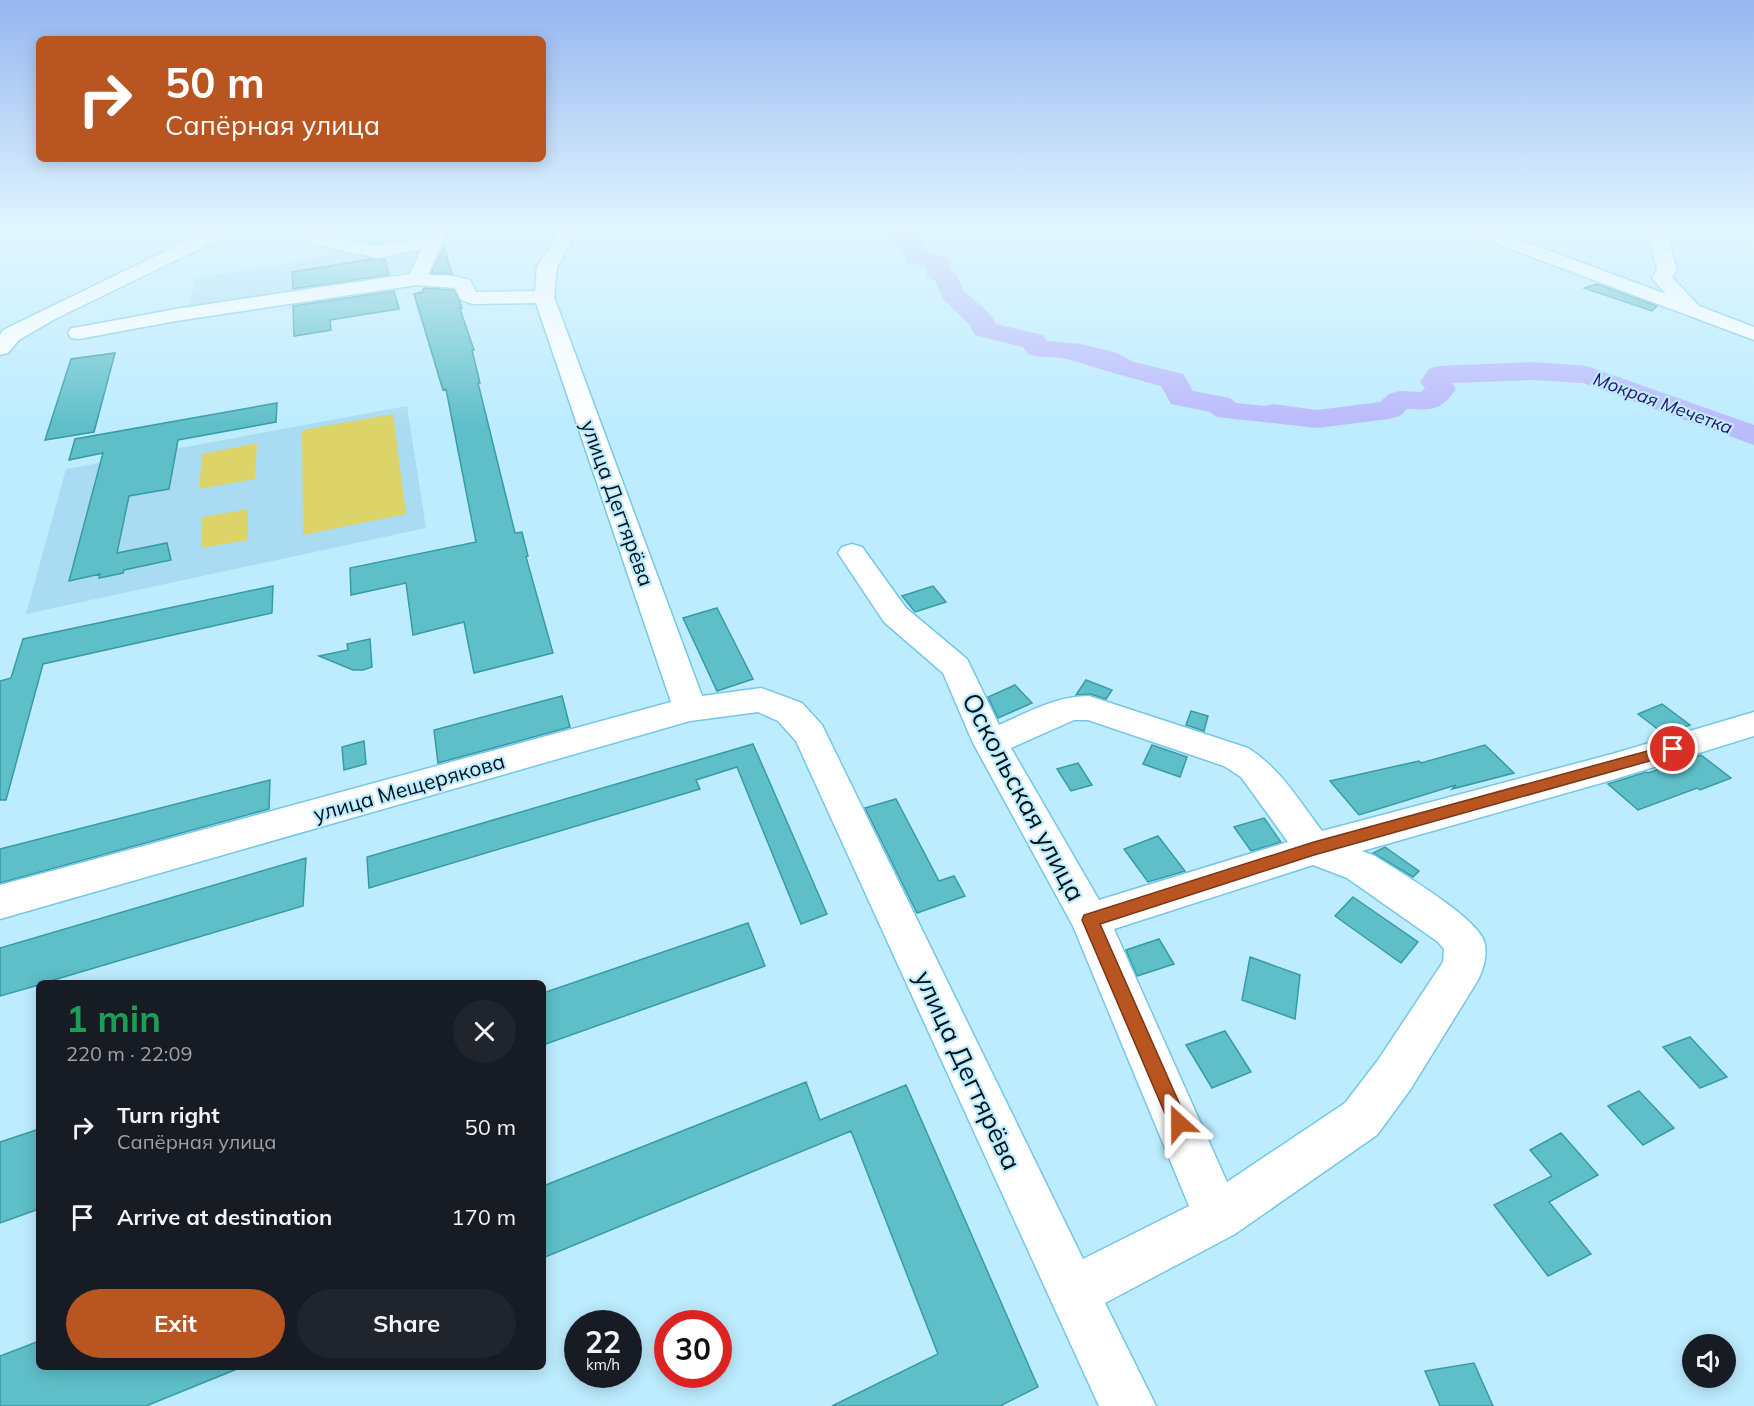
<!DOCTYPE html>
<meta charset="utf-8">
<style>
:root{--surface:#171b24;--page:#20242c;--text:#f1f3f6;--muted:#9ea1a6;--accent:#b95520}
body{margin:0;font-family:Mulish,sans-serif;background:var(--page);color:var(--text);height:100vh;display:flex;flex-direction:column;font-size:22px;white-space:nowrap}
*{box-sizing:border-box;margin:0}
p{font-size:20px;color:var(--muted)}
.icon{flex:none;width:33px;height:33px;fill:none;stroke:currentColor;stroke-width:2;stroke-linecap:round;stroke-linejoin:round}
.map{position:relative;flex:1;overflow:hidden}
.panel{position:absolute;left:36px;top:980px;width:510px;height:390px;display:flex;flex-direction:column;background:var(--surface);border-radius:9px;box-shadow:0 3px 15px #0003}
.panel>*{flex:none}
.guide{position:absolute;left:36px;top:36px;width:510px;height:126px;border-radius:9px;box-shadow:0 3px 15px #0003;background:#b95520;color:#fff;overflow:hidden}
.buttons{position:absolute;left:1682px;top:1334px;display:grid;gap:12px}
.buttons a{display:grid;place-items:center;width:54px;height:54px;border-radius:50%;background:var(--surface);box-shadow:0 3px 15px #0003;font-size:30px}
.speed{position:absolute;left:564px;top:1310px;display:flex;gap:12px;font-size:30px;font-weight:700;text-align:center}
.speed>*{display:grid;place-content:center;width:78px;height:78px;border-radius:50%;background:var(--surface);box-shadow:0 3px 15px #0003;line-height:1}
.speed small{font-size:15px;font-weight:400}
.speed .limit{border:9px solid #d22;background:#fff;color:#111}
.pin{position:absolute;display:grid;place-items:center;width:51px;height:51px;color:#fff;margin:-26px;border:3px solid #fff;border-radius:50%;box-shadow:0 2px 6px #0007}
.me{position:absolute;width:66px;margin:-33px;rotate:336deg;stroke-linejoin:round;filter:drop-shadow(0 0 4px #0008)}
.turn{display:flex;align-items:center;gap:21px;height:126px;padding:0 30px;font-size:27px}
.turn .icon{width:78px;height:78px;stroke-width:2.5}
.turn b{display:block;font-size:42px;line-height:51px}
.round{display:grid;place-items:center;flex:none;width:63px;height:63px;border-radius:32px;background:var(--page)}
.headline{display:flex;align-items:center;justify-content:space-between;height:102px;padding:0 30px}
h1{font-size:36px;font-weight:700;line-height:45px;color:#1e9e55}
.primary-button{display:flex;gap:12px;margin-top:auto;padding:12px 30px}
.primary-button a{flex:1;height:69px;border-radius:36px;background:var(--accent);color:#fff;font-size:24px;font-weight:700;line-height:69px;text-align:center}
.primary-button a+a{background:var(--page);color:var(--text)}
ul{padding:0;list-style:none}
li{display:flex;align-items:center;gap:18px;height:90px;padding:0 30px}
li div{flex:1}
li b{display:block;font-size:22px}
li em{font-style:normal}
.map>svg:first-child{display:block}
</style>
<div class="map">
<svg width="1754" height="1406" viewBox="0 0 1754 1406">
<rect width="100%" height="100%" fill="#bdecff"/>
<path fill="#a9dcf2" d="M 430,237 L 424,268 L 189,308 L 195,278 L 304,261 L 365,240 Z
M 407,406 L 426,528 L 26,614 L 66,469 Z"/>
<path fill="#dcd468" d="M 393,414 L 406,514 L 303,535 L 302,430 Z
M 257,443 L 255,479 L 199,489 L 202,454 Z
M 248,509 L 248,540 L 201,548 L 202,517 Z"/>
<g fill="none" stroke-linecap="round" stroke-linejoin="round">
<path fill="#bbbafc" fill-rule="evenodd" d="M 888,229 L 910,229 L 917,235 L 928,253 L 947,257 L 950,262 L 950,270 C 961,274 959,286 966,293 C 976,303 990,310 996,324 L 1043,335 L 1047,341 L 1081,344 L 1117,353 L 1134,362 L 1183,374 L 1193,391 L 1230,398 L 1236,403 L 1265,406 L 1273,404 L 1317,410 L 1380,402 L 1389,394 L 1400,391 L 1421,392 L 1425,388 L 1420,382 L 1429,369 L 1439,366 L 1534,362 L 1587,366 L 1754,425 L 1754,445 L 1583,383 L 1534,380 L 1452,383 L 1456,389 C 1441,411 1432,410 1407,409 L 1400,416 L 1389,419 L 1317,428 L 1217,417 L 1210,412 L 1171,404 L 1161,386 C 1130,378 1100,369 1071,360 C 1058,356 1043,358 1029,355 L 1023,347 L 975,335 L 969,324 L 943,299 L 935,281 C 927,278 926,275 926,267 L 907,262 L 904,254 L 897,248 L 897,243 L 886,234 Z"/>
</g>
<path fill="#5ebfc9" stroke="#379ba6" stroke-width="1.5" d="M 444,247 L 452,274 L 431,273 Z
M 372,259 L 385,259 L 389,275 L 293,289 L 292,272 Z
M 1597,284 L 1657,306 L 1652,311 L 1584,288 Z
M 424,288 L 454,290 L 460,302 L 462,308 L 460,309 L 474,350 L 472,350 L 480,383 L 478,383 L 515,533 L 522,532 L 528,556 L 526,557 L 553,653 L 474,673 L 464,622 L 413,635 L 406,583 L 351,595 L 350,568 L 476,542 L 446,389 L 443,390 L 414,294 L 422,292 Z
M 394,291 L 399,309 L 330,320 L 331,330 L 294,336 L 293,306 Z
M 115,353 L 94,432 L 45,440 L 71,359 Z
M 277,403 L 276,422 L 178,440 L 169,489 L 129,496 L 117,553 L 167,543 L 171,560 L 124,570 L 123,573 L 99,578 L 100,574 L 69,581 L 103,453 L 69,460 L 75,439 Z
M 273,586 L 272,613 L 43,664 L 6,800 L 0,800 L 0,681 L 11,678 L 23,639 Z
M 933,586 L 946,602 L 915,612 L 902,596 Z
M 717,608 L 753,679 L 717,691 L 683,618 Z
M 370,639 L 372,667 L 363,670 L 353,670 L 319,656 L 348,650 L 347,644 Z
M 1086,680 L 1112,690 L 1106,699 L 1090,694 L 1076,695 Z
M 1015,685 L 1032,703 L 998,718 L 988,697 Z
M 562,696 L 570,727 L 438,763 L 434,730 Z
M 1662,704 L 1690,725 L 1664,734 L 1638,714 Z
M 1191,711 L 1208,716 L 1204,731 L 1186,725 Z
M 364,741 L 366,764 L 344,770 L 342,747 Z
M 753,744 L 827,914 L 801,924 L 737,767 L 696,780 L 700,789 L 369,888 L 367,857 Z
M 1152,745 L 1187,757 L 1180,777 L 1143,764 Z
M 1485,745 L 1514,773 L 1452,789 L 1456,785 L 1359,815 L 1330,781 L 1419,761 L 1421,763 Z
M 1701,755 L 1731,778 L 1700,790 L 1697,788 L 1638,810 L 1608,784 L 1646,772 L 1648,773 Z
M 1078,763 L 1092,785 L 1071,791 L 1057,769 Z
M 270,780 L 269,809 L 0,883 L 0,849 Z
M 896,799 L 939,881 L 954,876 L 965,896 L 917,913 L 865,808 Z
M 1264,818 L 1281,842 L 1251,851 L 1234,827 Z
M 1158,836 L 1185,871 L 1148,882 L 1124,849 Z
M 1385,847 L 1392,852 L 1419,871 L 1413,877 L 1373,853 Z
M 306,858 L 303,906 L 47,982 L 39,982 L 39,985 L 0,996 L 0,948 Z
M 1353,897 L 1418,942 L 1401,963 L 1335,916 Z
M 748,923 L 765,966 L 543,1045 L 543,993 Z
M 1159,939 L 1174,964 L 1137,976 L 1126,950 Z
M 1250,957 L 1300,975 L 1295,1019 L 1242,1000 Z
M 1225,1031 L 1251,1072 L 1212,1088 L 1186,1045 Z
M 1690,1037 L 1727,1077 L 1700,1088 L 1663,1047 Z
M 806,1082 L 820,1120 L 906,1085 L 1038,1387 L 1000,1406 L 832,1406 L 938,1354 L 851,1131 L 543,1258 L 543,1186 Z
M 1639,1091 L 1674,1128 L 1643,1145 L 1608,1106 Z
M 39,1129 L 39,1209 L 0,1223 L 0,1142 Z
M 1561,1133 L 1598,1175 L 1549,1202 L 1591,1254 L 1548,1276 L 1494,1205 L 1552,1176 L 1530,1150 Z
M 39,1341 L 39,1366 L 242,1367 L 146,1406 L 0,1406 L 0,1356 Z
M 1474,1363 L 1493,1406 L 1440,1406 L 1425,1371 Z"/>
<g fill="none" stroke-linecap="round" stroke-linejoin="round">
<defs>
<path id="minor" d="M 211,229 L 235,229 L 232,233 L 55,319 L 19,340 L 8,353 L 0,355 L 0,335 L 3,330 Z
M 301,229 L 319,229 L 322,236 L 378,246 L 427,237 L 431,229 L 449,229 L 428,275 L 452,276 L 470,280 L 476,292 L 535,291 L 537,267 L 561,229 L 579,229 L 557,267 L 554,297 L 702,696 L 761,688 L 802,703 L 822,725 L 1083,1259 L 1189,1206 L 1073,926 L 973,743 L 943,673 L 884,622 L 838,553 L 842,547 L 852,544 L 862,547 L 906,608 L 967,659 L 999,725 C 1028,712 1057,696 1089,696 L 1248,748 C 1280,768 1300,802 1322,831 L 1612,754 L 1754,712 L 1754,736 L 1612,780 L 1362,851 L 1375,856 C 1398,871 1481,919 1485,944 C 1487,957 1483,970 1478,980 L 1410,1090 L 1377,1135 L 1235,1234 L 1105,1303 L 1156,1406 L 1099,1406 L 796,741 L 778,721 L 758,712 L 690,721 L 0,919 L 0,885 L 671,702 L 536,303 L 473,304 L 461,300 L 455,288 L 417,285 L 176,321 L 79,339 L 71,338 L 68,333 L 71,328 L 79,327 L 176,309 L 410,274 L 421,249 L 378,258 L 310,244 L 302,236 ZM 1074,720 L 1088,720 L 1224,766 L 1241,777 L 1288,842 L 1099,900 L 1011,748 ZM 1313,865 L 1347,878 L 1438,942 L 1444,949 L 1443,962 L 1378,1060 L 1345,1103 L 1227,1182 L 1114,929 Z
M 1465,229 L 1491,229 L 1666,294 L 1652,278 L 1657,270 L 1650,240 L 1642,229 L 1661,229 L 1668,239 L 1677,270 L 1672,277 L 1699,306 L 1754,327 L 1754,340 L 1468,233 Z"/>
</defs>
<use href="#minor" stroke="#75c7e7" stroke-width="3"/>
<use href="#minor" fill="#fff" fill-rule="evenodd"/>
</g>
<linearGradient id="sky" x2="0" y2="1"><stop stop-color="#96b6f0"/><stop offset="0.54" stop-color="#e1f6ff"/><stop offset="1" stop-color="#e1f6ff" stop-opacity="0"/></linearGradient>
<rect width="1754" height="426" fill="url(#sky)"/>
<path fill="#b95520" stroke="#783715" stroke-width="1.5" d="M 1673,744 L 1680,749 L 1678,753 L 1314,855 L 1100,924 L 1188,1123 L 1185,1130 L 1179,1133 L 1172,1130 L 1082,920 L 1084,915 L 1314,842 Z"/>
<g text-anchor="middle" dominant-baseline="central" stroke-width="4.5" stroke-linejoin="round" paint-order="stroke">
<g font-size="18" font-style="italic" fill="#2a0e6f" stroke="#bdecff">
<text transform="translate(1663 403) rotate(20)">Мокрая Мечетка</text>
</g>
<g font-size="21" fill="#001119" stroke="#bdecff">
<text transform="translate(618 503) rotate(70)">улица Дегтярёва</text>
<text transform="translate(409 787) rotate(-16)">улица Мещерякова</text>
</g>
<g font-size="26" fill="#001119" stroke="#bdecff">
<text transform="translate(1024 797) rotate(62)">Оскольская улица</text>
<text transform="translate(968 1070) rotate(65)">улица Дегтярёва</text>
</g>
</g>
</svg>
<div class="buttons">
<a><svg class="icon" aria-label="sound" viewBox="0 0 24 24"><path d="M4 9h4l5-4v14l-5-4H4zM17 9q2 3 0 6"/></svg></a>
</div>
<div class="speed"><div>22<small>km/h</small></div><div class="limit">30</div></div>
<div class="pin" style="left:1673px;top:749px;background:#d93025"><svg class="icon" aria-label="arrive" viewBox="0 0 24 24"><path d="M6 21V4h12l-3 4 3 4H6"/></svg></div>
<svg class="me" style="left:1179px;top:1123px" viewBox="-20 -20 40 40"><path d="M0-17L14 15 0 8-14 15z" fill="#b95520" stroke="#fff" stroke-width="4"/></svg>
<div class="guide">
<div class="turn"><svg class="icon" aria-label="right" viewBox="0 0 24 24"><path d="M7 20v-9h11M14 6l5 5-5 5"/></svg><div><b>50 m</b>Сапёрная улица</div></div>
</div>
<section class="panel">
<div class="headline"><div><h1>1 min</h1><p>220 m · 22:09</p></div><a class="round"><svg class="icon" aria-label="close" viewBox="0 0 24 24"><path d="M6 6l12 12M18 6L6 18"/></svg></a></div>
<ul>
<li><svg class="icon" aria-label="right" viewBox="0 0 24 24"><path d="M7 20v-9h11M14 6l5 5-5 5"/></svg><div><b>Turn right</b><p>Сапёрная улица</p></div><em>50 m</em></li>
<li><svg class="icon" aria-label="arrive" viewBox="0 0 24 24"><path d="M6 21V4h12l-3 4 3 4H6"/></svg><div><b>Arrive at destination</b></div><em>170 m</em></li>
</ul>
<div class="primary-button"><a>Exit</a><a>Share</a></div>
</section>
</div>
